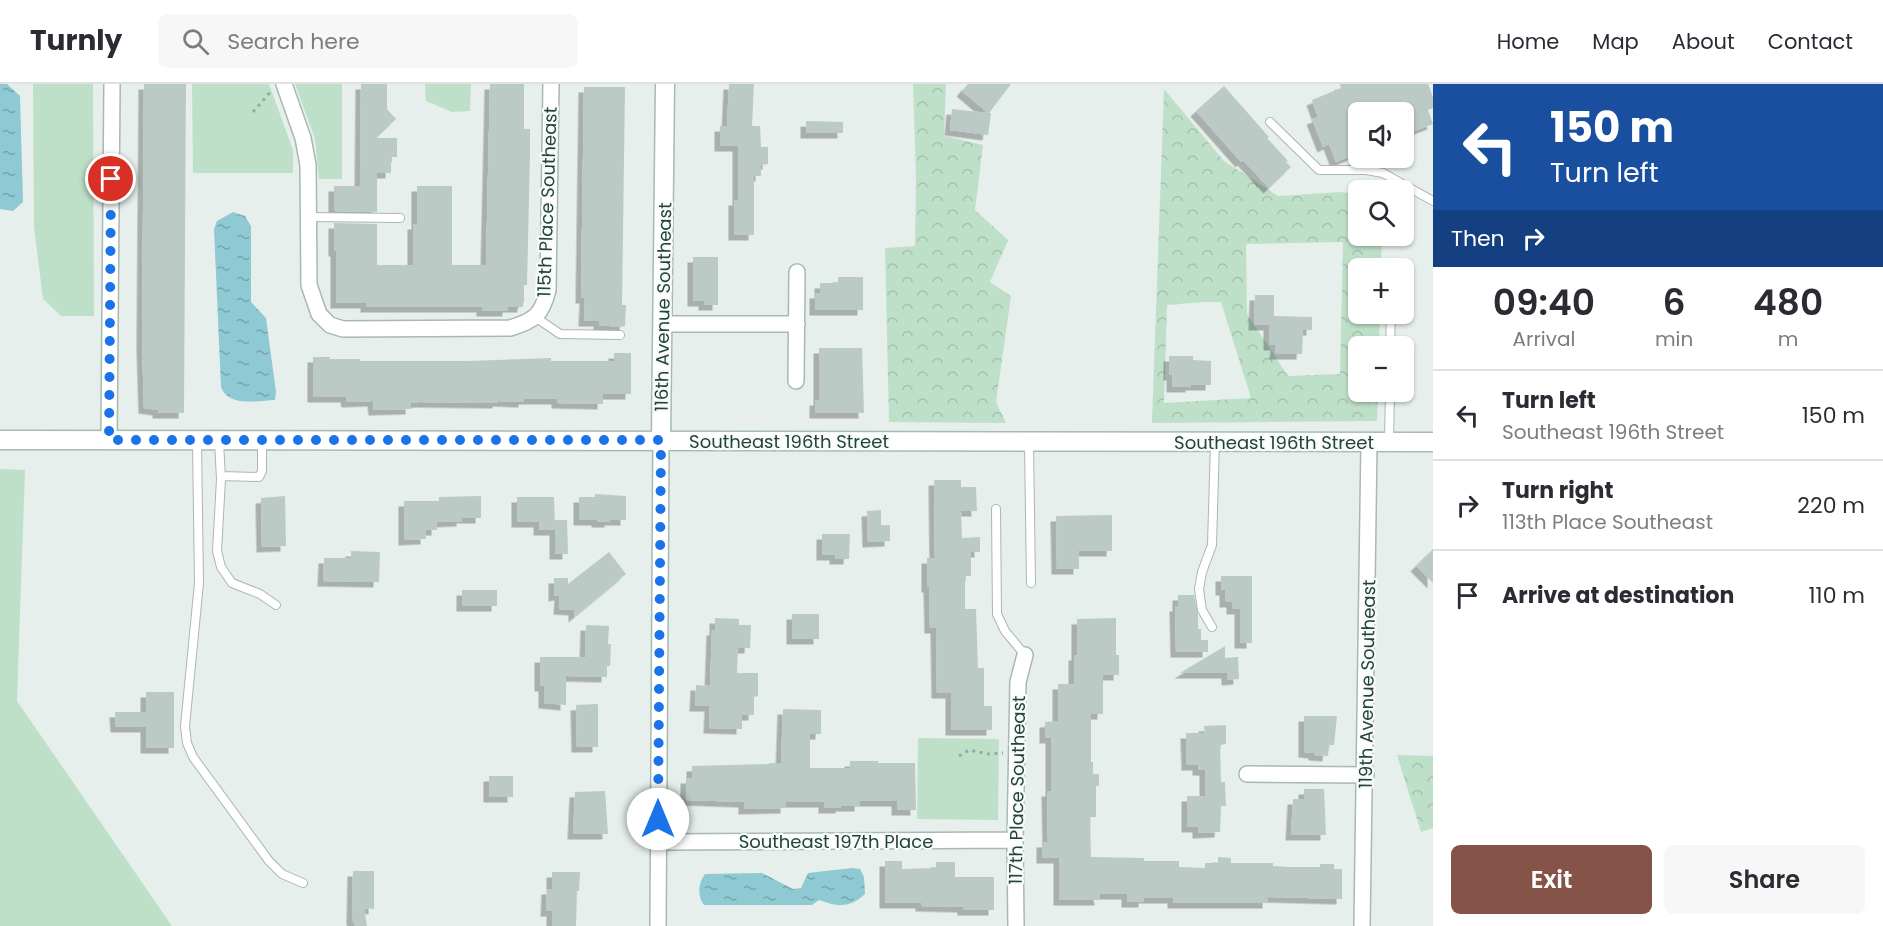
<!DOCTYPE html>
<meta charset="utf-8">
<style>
:root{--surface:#fff;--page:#f7f7f7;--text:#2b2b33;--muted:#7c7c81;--line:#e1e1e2;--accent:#855347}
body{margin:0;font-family:Poppins,sans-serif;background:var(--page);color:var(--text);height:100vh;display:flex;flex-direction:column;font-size:22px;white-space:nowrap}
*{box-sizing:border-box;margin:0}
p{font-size:20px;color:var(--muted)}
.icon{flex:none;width:33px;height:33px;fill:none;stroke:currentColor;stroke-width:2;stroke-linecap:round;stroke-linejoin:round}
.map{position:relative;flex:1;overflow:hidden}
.side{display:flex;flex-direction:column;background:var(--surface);width:450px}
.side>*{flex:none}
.hud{background:#1a4fa0;color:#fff;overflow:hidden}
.controls{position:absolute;left:1348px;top:18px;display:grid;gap:12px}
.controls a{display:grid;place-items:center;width:66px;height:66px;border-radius:9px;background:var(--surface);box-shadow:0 2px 4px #0004;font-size:30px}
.pin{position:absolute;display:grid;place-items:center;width:51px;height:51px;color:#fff;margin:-26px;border:3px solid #fff;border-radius:50%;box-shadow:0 2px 6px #0007}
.me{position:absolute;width:66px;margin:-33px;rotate:0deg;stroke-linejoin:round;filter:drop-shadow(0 0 4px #0008)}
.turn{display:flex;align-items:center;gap:21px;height:126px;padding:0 18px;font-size:27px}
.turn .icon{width:78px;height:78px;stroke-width:2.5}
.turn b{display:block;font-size:42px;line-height:51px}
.then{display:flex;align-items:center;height:57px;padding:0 18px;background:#0003;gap:12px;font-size:22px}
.eta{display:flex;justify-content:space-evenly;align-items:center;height:102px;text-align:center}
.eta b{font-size:36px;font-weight:600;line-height:42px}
.primary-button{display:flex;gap:12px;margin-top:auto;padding:12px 18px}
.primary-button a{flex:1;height:69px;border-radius:9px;background:var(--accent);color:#fff;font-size:24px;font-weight:600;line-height:69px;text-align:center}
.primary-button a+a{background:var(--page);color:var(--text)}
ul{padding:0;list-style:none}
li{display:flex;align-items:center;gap:18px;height:90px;padding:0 18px;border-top:2px solid var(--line)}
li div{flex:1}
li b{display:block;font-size:22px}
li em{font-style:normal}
header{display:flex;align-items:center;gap:36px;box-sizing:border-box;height:84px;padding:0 30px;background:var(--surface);border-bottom:2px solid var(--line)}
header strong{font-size:28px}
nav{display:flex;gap:33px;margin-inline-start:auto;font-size:21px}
.search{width:420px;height:54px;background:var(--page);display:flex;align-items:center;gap:15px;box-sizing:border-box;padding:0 21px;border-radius:9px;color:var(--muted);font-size:22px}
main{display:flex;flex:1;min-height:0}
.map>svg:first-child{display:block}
</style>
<header>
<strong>Turnly</strong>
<div class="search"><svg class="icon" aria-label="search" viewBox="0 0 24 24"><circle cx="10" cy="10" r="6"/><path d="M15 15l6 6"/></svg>Search here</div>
<nav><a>Home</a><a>Map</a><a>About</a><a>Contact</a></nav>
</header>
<main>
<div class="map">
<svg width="1433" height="842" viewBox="0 0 1433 842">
<defs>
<pattern id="forest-crowns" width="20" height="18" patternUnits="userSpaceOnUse" patternTransform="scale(1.5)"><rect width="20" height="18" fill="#bfe0c8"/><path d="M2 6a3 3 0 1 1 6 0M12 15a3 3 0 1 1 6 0" fill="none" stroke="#a4c1ad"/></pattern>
<pattern id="water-ripples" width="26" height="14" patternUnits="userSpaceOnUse" patternTransform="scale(1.5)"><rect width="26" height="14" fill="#8ec9d4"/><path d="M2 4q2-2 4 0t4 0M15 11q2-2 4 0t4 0" fill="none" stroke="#74a5ad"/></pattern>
<filter id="shadow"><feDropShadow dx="-5.5" dy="5.5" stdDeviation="0" flood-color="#0004"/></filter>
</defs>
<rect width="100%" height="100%" fill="#e6efeb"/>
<path fill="#bfe0c8" d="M 33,0 L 93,0 L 94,232 L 61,232 L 43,215 L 34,143 Z
M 192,0 L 269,0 L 293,66 L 293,89 L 193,89 Z
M 295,0 L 342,0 L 342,95 L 319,95 L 315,55 Z
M 425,0 L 471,0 L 470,27 L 452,28 L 426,17 Z
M 0,385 L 25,386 L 17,617 L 172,842 L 0,842 Z
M 918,654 L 999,655 L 998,736 L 917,735 Z"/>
<path fill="url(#forest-crowns)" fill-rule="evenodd" d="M 913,0 L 946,0 L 944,52 L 983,61 L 975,126 L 1008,156 L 990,198 L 1011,212 L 996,318 L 1006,339 L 889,338 L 885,164 L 915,162 L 916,93 Z
M 1164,5 L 1224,77 L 1278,112 L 1342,108 L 1359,111 L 1359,152 L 1382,152 L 1381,184 L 1359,184 L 1359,230 L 1380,230 L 1379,262 L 1359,262 L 1359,308 L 1378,308 L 1377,337 L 1152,339 ZM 1343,158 L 1340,290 L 1288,292 L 1247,230 L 1246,160 ZM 1205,218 L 1221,218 L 1251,314 L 1164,319 L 1167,221 Z
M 1397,671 L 1433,672 L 1433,744 L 1421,748 Z"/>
<path fill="url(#water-ripples)" d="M 0,0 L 7,0 L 20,12 L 23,118 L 13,127 L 0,125 Z
M 233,128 L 245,132 L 251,142 L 251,218 L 266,234 L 276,308 L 275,316 C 258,317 228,323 221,303 L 214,145 L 217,137 Z
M 852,784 L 860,785 L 864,793 L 865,810 C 850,824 838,823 819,816 L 812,821 L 704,821 C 697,812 698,799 705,790 L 762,789 L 793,805 L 801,804 L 808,789 Z"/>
<path fill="#bbcac4" filter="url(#shadow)" d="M 144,0 L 186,0 L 184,329 L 158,329 L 158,326 L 144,324 L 142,260 Z
M 361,0 L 387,0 L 387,25 L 396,35 L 376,54 L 397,54 L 397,73 L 391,73 L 391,89 L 377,89 L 377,128 L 334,127 L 334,102 L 360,102 Z
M 490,0 L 524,0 L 524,45 L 530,45 L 530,70 L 527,201 L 524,201 L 524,219 L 523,219 L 523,223 L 508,223 L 508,227 L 482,227 L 482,223 L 366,223 L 366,219 L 336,219 L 336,167 L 334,167 L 334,139 L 377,140 L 377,181 L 413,181 L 413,140 L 417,140 L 417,102 L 452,102 L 452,181 L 486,181 Z
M 729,0 L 754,0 L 752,42 L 760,42 L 761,63 L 768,63 L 768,80 L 761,81 L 761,92 L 754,92 L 754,151 L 734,151 L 734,116 L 738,116 L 738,62 L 720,62 L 720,42 L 727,42 Z
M 968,0 L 1011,0 L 989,29 L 991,29 L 988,51 L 950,46 L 952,25 L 988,29 L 962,7 Z
M 1340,0 L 1428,0 L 1433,13 L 1433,24 L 1428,26 L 1433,40 L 1404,51 L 1404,28 L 1359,28 L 1359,69 L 1336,78 L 1329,60 L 1323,63 L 1312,35 L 1318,33 L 1312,16 L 1341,4 Z
M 1224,2 L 1269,53 L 1267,54 L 1288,77 L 1286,78 L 1291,83 L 1269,104 L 1243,76 L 1241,78 L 1196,27 Z
M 584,3 L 625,3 L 622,221 L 626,221 L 625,242 L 620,243 L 599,241 L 599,237 L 584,237 L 585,214 L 581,214 Z
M 806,37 L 843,38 L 843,49 L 806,49 Z
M 693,173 L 718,173 L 718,221 L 704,221 L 704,217 L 693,217 Z
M 838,193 L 863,193 L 863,226 L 815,226 L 815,209 L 820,209 L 820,199 L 838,199 Z
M 1255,211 L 1274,211 L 1274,232 L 1312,233 L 1312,246 L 1303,246 L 1302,270 L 1275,270 L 1276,261 L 1269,261 L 1269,241 L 1254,241 Z
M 819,264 L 862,264 L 864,329 L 815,329 L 815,316 L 819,316 Z
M 614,269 L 631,269 L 631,310 L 603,310 L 603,320 L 557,319 L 557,315 L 524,315 L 524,318 L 498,317 L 498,319 L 420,318 L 411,319 L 411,325 L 374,326 L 373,317 L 347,318 L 346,313 L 313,313 L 313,273 L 330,273 L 330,275 L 360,275 L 360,277 L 469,277 L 551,274 L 551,277 L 614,277 Z
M 1169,272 L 1193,272 L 1193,276 L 1211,277 L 1211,301 L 1191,301 L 1191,303 L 1172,303 L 1172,291 L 1169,291 Z
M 934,396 L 961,396 L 961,403 L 976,403 L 977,427 L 961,427 L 962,454 L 980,453 L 980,468 L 971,468 L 971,492 L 965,492 L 965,525 L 976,525 L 978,584 L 984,584 L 984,622 L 992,622 L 992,646 L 951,646 L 951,609 L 937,609 L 936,544 L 930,544 L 929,503 L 927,503 L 927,474 L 935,474 Z
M 595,410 L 626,412 L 626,436 L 610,436 L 610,438 L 597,438 L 597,436 L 579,436 L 579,413 L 595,413 Z
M 285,412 L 286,462 L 262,463 L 261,414 Z
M 481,412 L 481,434 L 462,434 L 462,437 L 437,438 L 437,446 L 426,446 L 426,455 L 404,456 L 404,417 L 439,417 L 439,413 Z
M 517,413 L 554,413 L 555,443 L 555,436 L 567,436 L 568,470 L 555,470 L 555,446 L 539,446 L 539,438 L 517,438 Z
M 881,426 L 881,441 L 890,441 L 890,457 L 868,458 L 867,427 Z
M 1112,431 L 1112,467 L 1079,467 L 1079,485 L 1057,485 L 1056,432 Z
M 822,450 L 850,450 L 849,475 L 835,475 L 835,471 L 822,471 Z
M 1433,465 L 1433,499 L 1416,482 Z
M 351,467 L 380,468 L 379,498 L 323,497 L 324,474 L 351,474 Z
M 609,468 L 626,490 L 574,533 L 574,526 L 559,525 L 560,511 L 554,512 L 554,494 L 568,494 L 568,500 Z
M 1221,492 L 1252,492 L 1252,559 L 1240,559 L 1240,525 L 1232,525 L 1232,518 L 1225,518 L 1225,506 L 1221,506 Z
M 462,506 L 497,506 L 497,522 L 462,522 Z
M 1178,511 L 1194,511 L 1198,530 L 1198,545 L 1201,545 L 1201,556 L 1208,556 L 1208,568 L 1176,568 L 1175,522 L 1178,522 Z
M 792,530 L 819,530 L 819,555 L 792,555 Z
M 715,534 L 739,535 L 739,541 L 751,541 L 750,564 L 738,564 L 737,589 L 758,589 L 758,612 L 754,613 L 754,631 L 742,631 L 742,645 L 709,644 L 710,622 L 695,622 L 696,601 L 710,602 L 712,546 L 715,546 Z
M 1116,534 L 1116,571 L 1119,571 L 1119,591 L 1103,591 L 1103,630 L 1091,630 L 1091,678 L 1093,678 L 1093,690 L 1099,690 L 1099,702 L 1096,702 L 1096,733 L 1090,733 L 1091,773 L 1144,774 L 1144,777 L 1179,777 L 1179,783 L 1205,784 L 1205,779 L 1218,779 L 1218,773 L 1231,774 L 1231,779 L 1273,779 L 1273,782 L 1288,783 L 1320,783 L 1320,780 L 1334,780 L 1334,785 L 1342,785 L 1342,815 L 1268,813 L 1268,819 L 1173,819 L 1173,814 L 1144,814 L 1144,818 L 1127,818 L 1127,810 L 1099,810 L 1100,816 L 1059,816 L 1059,774 L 1042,774 L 1042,758 L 1048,758 L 1047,707 L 1051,707 L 1051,654 L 1045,654 L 1045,638 L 1058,637 L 1058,600 L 1074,600 L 1074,571 L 1077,571 L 1077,535 Z
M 586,541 L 609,542 L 608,560 L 611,560 L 610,582 L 607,582 L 607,593 L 566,592 L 566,621 L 544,619 L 544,602 L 540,602 L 540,573 L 585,573 Z
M 1225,562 L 1225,574 L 1238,573 L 1239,595 L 1227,596 L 1227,589 L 1180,589 Z
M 146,608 L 174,608 L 174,664 L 146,664 L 146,643 L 116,643 L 115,628 L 146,628 Z
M 598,620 L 598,663 L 577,663 L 576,621 Z
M 783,625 L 821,626 L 821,650 L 810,650 L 810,684 L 850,684 L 850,677 L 878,677 L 878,679 L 915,679 L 916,726 L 897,726 L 897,717 L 860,717 L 860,722 L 841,722 L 841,724 L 824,724 L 824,718 L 786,718 L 786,724 L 744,725 L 744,718 L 686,716 L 686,694 L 692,694 L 692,682 L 769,680 L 769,679 L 781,679 Z
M 1304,632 L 1337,632 L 1334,661 L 1329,661 L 1328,672 L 1314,671 L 1314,669 L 1304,668 Z
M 1226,641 L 1226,660 L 1220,661 L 1221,698 L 1225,698 L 1226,722 L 1221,722 L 1220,748 L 1198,749 L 1198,743 L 1187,743 L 1187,712 L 1205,712 L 1205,686 L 1198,686 L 1198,681 L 1187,681 L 1186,649 L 1205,649 L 1204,642 Z
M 489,692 L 513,692 L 513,713 L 489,713 Z
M 1304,705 L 1324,705 L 1326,751 L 1291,751 L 1293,715 L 1304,715 Z
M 605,707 L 608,750 L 573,750 L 575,708 Z
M 885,777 L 902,777 L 902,785 L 936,784 L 936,778 L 955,778 L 955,793 L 994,793 L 994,826 L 963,826 L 963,823 L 921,822 L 921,819 L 885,819 Z
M 353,787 L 374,787 L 374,825 L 364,824 L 367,842 L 355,842 L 352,835 Z
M 552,788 L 580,788 L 579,807 L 577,807 L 576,842 L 552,842 L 552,827 L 546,827 L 547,805 L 552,805 Z"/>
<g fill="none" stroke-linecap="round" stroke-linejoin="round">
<defs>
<path id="lane" d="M 1270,38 L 1319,86 L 1366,86 L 1383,89 L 1433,117
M 309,133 L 400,134
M 1391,184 L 1391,182
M 535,233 L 560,250 L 620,251
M 1390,262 L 1391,230
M 1389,357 L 1390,308
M 197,358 L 199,499 L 185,642 L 187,659 L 193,673 L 269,777 L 282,790 L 303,799
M 219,358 L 221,395 L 217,467 L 221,483 L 232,499 L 260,510 L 276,521
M 1029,359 L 1031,499
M 221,392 L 259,393 L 262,387 L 262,356
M 996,425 L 997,530 L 1005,547 L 1025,571
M 1212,543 L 1202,526 L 1199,505 L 1202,488 L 1212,461 L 1215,358"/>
<path id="street" d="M 284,0 L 303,54 L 308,81 L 309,201 L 319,230 L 330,241 L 343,245 L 510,244 C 534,237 542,231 548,206 L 551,0
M 662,240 L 797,240
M 796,297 L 797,188
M 109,356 L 112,0
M 1247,690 L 1366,691
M 658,758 L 1015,756
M 658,842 L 661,356
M 1016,842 L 1015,756 L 1018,598 L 1025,571
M 1362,842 L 1369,358"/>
<path id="secondary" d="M 0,356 L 1433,358
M 661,356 L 665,0"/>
</defs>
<use href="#lane" stroke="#a8b8b2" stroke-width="10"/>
<use href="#street" stroke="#a8b8b2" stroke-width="18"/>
<use href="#secondary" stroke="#a4bbb3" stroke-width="21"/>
<path stroke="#86b3a5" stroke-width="3" stroke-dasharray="3 4.5" stroke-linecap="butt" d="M 253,28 L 272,6
M 959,672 L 969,666 L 989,670 L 1003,669"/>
<use href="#lane" stroke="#fff" stroke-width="8"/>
<use href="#street" stroke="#fff" stroke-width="15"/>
<use href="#secondary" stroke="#fff" stroke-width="18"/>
</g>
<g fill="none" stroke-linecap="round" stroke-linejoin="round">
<path stroke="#1a73e8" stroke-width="10" stroke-dasharray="0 18" d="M 111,95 L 109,356 L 661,356 L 658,735"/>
</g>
<g text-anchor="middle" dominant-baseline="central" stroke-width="4.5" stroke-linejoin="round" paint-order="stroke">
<g font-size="18" fill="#24423a" stroke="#f7fbf9">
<text transform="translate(547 118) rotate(-88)">115th Place Southeast</text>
<text transform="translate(663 223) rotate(-89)">116th Avenue Southeast</text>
<text x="789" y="357">Southeast 196th Street</text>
<text x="1274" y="358">Southeast 196th Street</text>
<text transform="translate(1367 600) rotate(-89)">119th Avenue Southeast</text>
<text transform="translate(1017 706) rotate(-89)">117th Place Southeast</text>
<text x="836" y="757">Southeast 197th Place</text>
</g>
</g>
</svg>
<div class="controls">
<a><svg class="icon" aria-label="sound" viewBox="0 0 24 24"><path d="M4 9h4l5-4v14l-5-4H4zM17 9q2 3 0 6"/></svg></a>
<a><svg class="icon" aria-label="search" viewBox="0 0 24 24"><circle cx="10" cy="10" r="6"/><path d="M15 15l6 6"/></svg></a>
<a>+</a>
<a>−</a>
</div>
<div class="pin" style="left:111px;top:95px;background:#d93025"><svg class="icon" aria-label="arrive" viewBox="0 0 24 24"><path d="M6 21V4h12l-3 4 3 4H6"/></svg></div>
<svg class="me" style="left:658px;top:735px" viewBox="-20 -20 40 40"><circle r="19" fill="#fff"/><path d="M0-13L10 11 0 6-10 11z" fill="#1a73e8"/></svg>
</div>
<section class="side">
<div class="hud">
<div class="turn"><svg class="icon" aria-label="left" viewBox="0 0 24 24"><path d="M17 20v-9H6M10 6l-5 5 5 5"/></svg><div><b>150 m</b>Turn left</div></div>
<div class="then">Then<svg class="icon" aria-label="right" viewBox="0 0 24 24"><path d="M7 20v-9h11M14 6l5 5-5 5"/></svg></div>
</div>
<div class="eta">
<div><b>09:40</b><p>Arrival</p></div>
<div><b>6</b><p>min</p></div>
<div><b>480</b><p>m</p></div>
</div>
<ul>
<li><svg class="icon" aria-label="left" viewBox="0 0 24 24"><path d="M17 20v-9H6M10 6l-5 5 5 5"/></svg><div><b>Turn left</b><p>Southeast 196th Street</p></div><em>150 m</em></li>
<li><svg class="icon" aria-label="right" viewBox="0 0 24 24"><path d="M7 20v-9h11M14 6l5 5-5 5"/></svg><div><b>Turn right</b><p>113th Place Southeast</p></div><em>220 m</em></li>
<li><svg class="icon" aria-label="arrive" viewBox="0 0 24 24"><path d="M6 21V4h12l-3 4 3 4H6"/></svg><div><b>Arrive at destination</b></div><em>110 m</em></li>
</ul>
<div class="primary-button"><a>Exit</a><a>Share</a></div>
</section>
</main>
